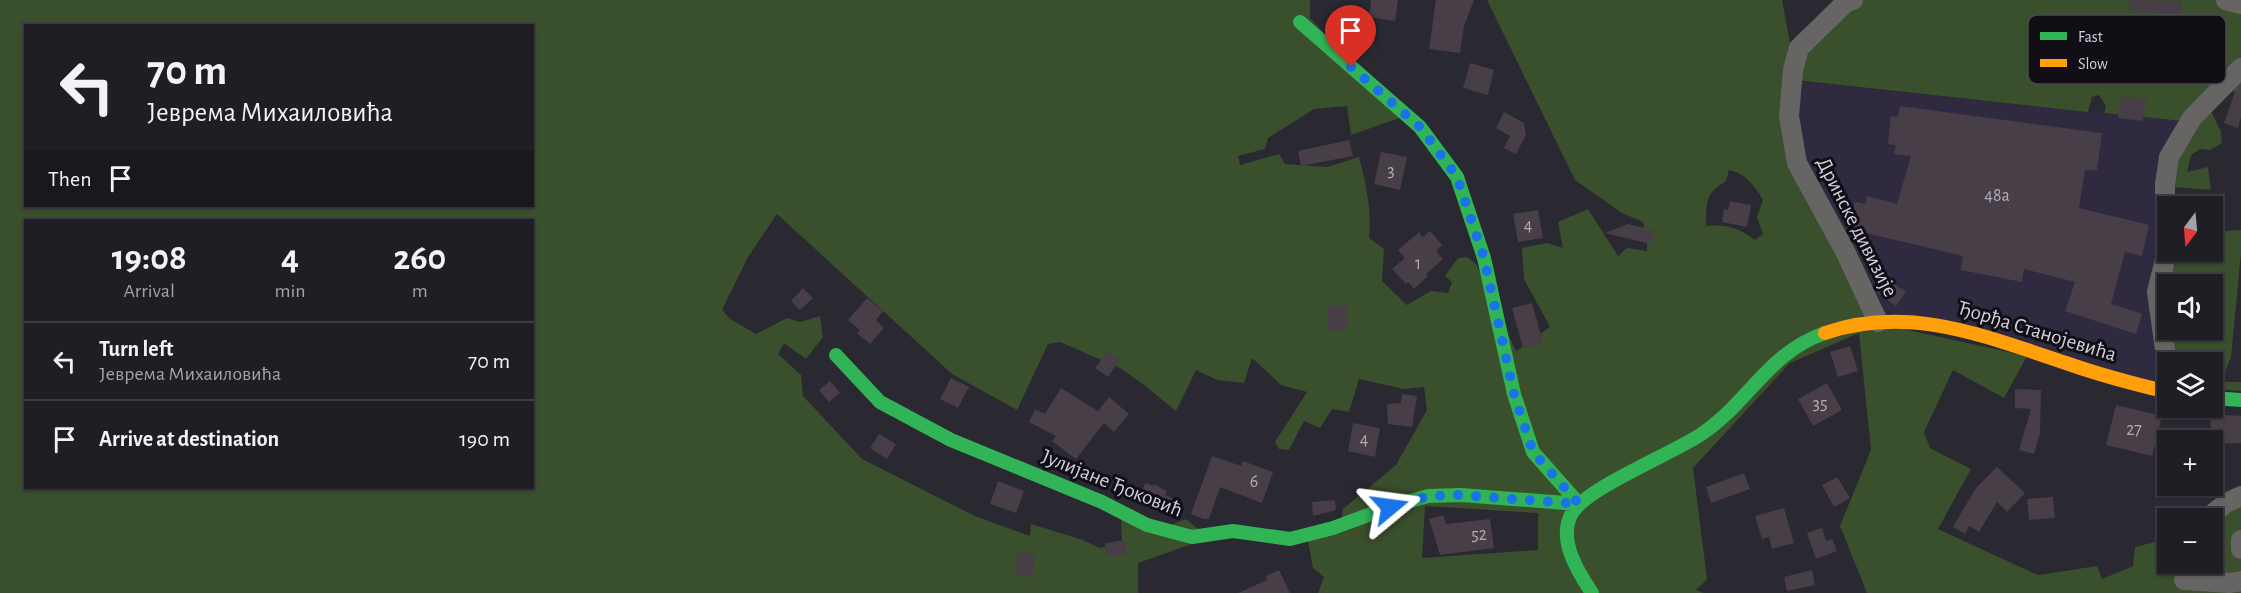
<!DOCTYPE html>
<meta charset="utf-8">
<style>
:root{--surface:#201e25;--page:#28272d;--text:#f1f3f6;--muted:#a2a2a7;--line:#3d3c42}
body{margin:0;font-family:"Alegreya Sans",sans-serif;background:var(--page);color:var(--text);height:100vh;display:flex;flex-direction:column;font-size:22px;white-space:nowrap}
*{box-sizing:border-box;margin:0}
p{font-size:20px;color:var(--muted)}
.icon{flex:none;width:33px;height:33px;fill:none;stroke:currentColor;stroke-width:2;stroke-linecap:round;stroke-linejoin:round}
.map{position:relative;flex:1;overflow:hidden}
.drawer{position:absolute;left:24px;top:219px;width:510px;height:270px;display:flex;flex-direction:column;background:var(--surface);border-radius:0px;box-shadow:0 2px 4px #0004,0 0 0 2px var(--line)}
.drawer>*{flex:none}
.guide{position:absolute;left:24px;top:24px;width:510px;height:183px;border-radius:0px;box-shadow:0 2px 4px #0004,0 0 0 2px var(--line);background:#201e25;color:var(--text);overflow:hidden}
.needle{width:39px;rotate:196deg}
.fabs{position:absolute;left:2157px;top:196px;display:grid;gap:12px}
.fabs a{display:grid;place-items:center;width:66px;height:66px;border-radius:0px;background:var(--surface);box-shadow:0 2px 4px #0004,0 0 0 2px var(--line);font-size:30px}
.pin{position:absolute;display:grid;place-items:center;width:51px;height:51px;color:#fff;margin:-62px -26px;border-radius:50% 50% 50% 0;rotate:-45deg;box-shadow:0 0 6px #0007}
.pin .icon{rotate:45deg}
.me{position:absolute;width:66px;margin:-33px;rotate:74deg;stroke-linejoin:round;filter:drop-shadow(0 0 4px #0008)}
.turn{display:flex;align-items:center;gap:21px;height:126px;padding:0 24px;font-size:27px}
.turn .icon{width:78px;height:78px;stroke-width:2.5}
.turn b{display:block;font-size:42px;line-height:51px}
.then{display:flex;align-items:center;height:57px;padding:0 24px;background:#0003;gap:12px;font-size:22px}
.eta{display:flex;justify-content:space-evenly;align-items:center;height:102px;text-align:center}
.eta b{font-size:36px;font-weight:700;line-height:42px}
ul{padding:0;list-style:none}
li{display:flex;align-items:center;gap:18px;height:78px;padding:0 24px;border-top:2px solid var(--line)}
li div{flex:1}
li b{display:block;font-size:22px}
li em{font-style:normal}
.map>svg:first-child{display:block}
</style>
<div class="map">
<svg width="2241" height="593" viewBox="0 0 2241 593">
<rect width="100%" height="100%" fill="#2a2831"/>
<path fill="#2f2a3f" d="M 1794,81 L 2183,121 L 2168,207 L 2165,384 L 1879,313 L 1801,159 Z"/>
<path fill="#3a4f2c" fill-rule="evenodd" d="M 0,0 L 1310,0 L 1310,18 L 1402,117 L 1351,135 L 1347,106 L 1314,109 L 1268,138 L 1265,149 L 1238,156 L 1240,165 L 1279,154 L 1285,164 L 1327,167 L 1359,157 C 1366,184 1372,210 1369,238 L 1384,249 L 1382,281 L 1407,305 L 1431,291 L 1448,293 L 1452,282 L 1445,276 L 1458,258 L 1467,257 L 1476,264 L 1516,351 L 1550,327 L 1524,279 L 1522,248 L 1547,243 L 1563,248 L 1558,222 L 1588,209 L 1618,256 L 1627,248 L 1647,251 L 1647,241 L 1643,222 L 1622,213 L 1575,180 L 1487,0 L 1782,0 L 1791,48 L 1860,0 L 2241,0 L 2241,93 L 2209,87 L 2204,97 L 2221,132 L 2222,143 L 2210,150 L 2200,149 L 2191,155 L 2187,172 L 2208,167 L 2211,190 L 2172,187 L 2183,121 L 2104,113 L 2106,106 L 2099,95 L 2092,97 L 2088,112 L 1795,80 L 1792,163 L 1894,327 L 2027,356 L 2004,398 L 1953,370 L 1924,432 L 1930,448 L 1971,469 L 1938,529 L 2038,575 L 2097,566 L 2102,579 L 2133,566 L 2135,547 L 2167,539 L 2168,564 L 2212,564 L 2212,519 L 2195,519 L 2203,511 L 2241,490 L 2241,593 L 1867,593 L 1840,526 L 1871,450 L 1859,333 L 1790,363 L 1693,468 L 1707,579 L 1696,590 L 1704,593 L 1318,593 L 1324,577 L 1313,568 L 1308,541 L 1342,518 L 1343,509 L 1396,465 L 1427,410 L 1424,387 L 1404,389 L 1359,379 L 1349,412 L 1332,409 L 1320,428 L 1304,421 L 1289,450 L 1279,449 L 1275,442 L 1307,392 L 1281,385 L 1252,358 L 1244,383 L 1217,380 L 1196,370 L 1176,411 L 1144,385 L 1120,368 L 1060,342 L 1048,344 L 1017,410 L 952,374 L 777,214 L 748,257 L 722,310 L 730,319 L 756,334 L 787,318 L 800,322 L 820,316 L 823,337 L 806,359 L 784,343 L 778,354 L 801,375 L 803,396 L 862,459 L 975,516 L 1030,536 L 1031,524 L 1080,539 L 1100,548 L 1122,543 L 1121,515 L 1170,525 L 1186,519 L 1209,538 L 1138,563 L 1138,593 L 0,593 ZM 26,26 L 532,26 L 532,206 L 26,206 ZM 1729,170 C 1746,174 1754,185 1763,200 L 1757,217 L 1763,234 L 1755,240 C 1739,228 1727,224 1706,226 C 1707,202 1704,194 1726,181 ZM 26,220 L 532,220 L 532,488 L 26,488 ZM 1425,506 L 1538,513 L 1538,550 L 1422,558 Z
M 2241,230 L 2241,253 L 2231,357 L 2221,382 L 2241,382 L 2241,391 L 2213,389 L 2212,363 L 2172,363 L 2168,330 L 2212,330 L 2212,285 L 2168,285 L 2167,329 L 2162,295 L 2168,268 L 2204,252 L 2212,252 L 2213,248 L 2224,231 Z"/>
<path fill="#473e47" d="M 1371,0 L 1398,0 L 1395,21 L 1369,17 Z
M 1436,0 L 1474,0 L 1464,26 L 1460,53 L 1429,49 Z
M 2129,0 L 2182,1 L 2181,15 L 2129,10 Z
M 1470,63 L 1494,70 L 1488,95 L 1463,88 Z
M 2241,85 L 2241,117 L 2238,128 L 2224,123 L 2235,92 Z
M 2121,97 L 2146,99 L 2143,121 L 2118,118 Z
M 1900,106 L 2102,133 L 2097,170 L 2085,170 L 2079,208 L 2149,225 L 2142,256 L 2125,252 L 2111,304 L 2142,314 L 2136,334 L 2065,311 L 2075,282 L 2024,269 L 2022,282 L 1961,270 L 1963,256 L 1849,229 L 1855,202 L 1866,204 L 1867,196 L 1897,204 L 1911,156 L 1894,154 L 1896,145 L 1888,144 L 1891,116 L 1898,117 Z
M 1504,112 L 1524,123 L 1526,135 L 1516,154 L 1504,148 L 1510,136 L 1496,128 Z
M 1349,140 L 1353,156 L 1301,166 L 1298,151 Z
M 1381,152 L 1407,157 L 1400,190 L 1374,184 Z
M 1730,201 L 1751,205 L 1747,227 L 1722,222 L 1724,209 L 1728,210 Z
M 1538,210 L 1543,238 L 1518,242 L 1513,214 Z
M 1628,224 L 1654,230 L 1651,244 L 1605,233 Z
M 1430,231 L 1442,245 L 1436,251 L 1443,259 L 1426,274 L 1428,276 L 1414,289 L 1408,282 L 1406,284 L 1392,269 L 1405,258 L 1398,250 L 1419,232 L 1423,237 Z
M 1887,279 L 1906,292 L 1896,306 L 1877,292 Z
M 803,288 L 813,298 L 800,310 L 791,301 Z
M 867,298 L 883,311 L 876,320 L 884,328 L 870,344 L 857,333 L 860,330 L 848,320 Z
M 1532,303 L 1543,343 L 1523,348 L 1512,308 Z
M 1327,306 L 1347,306 L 1348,330 L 1328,331 Z
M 1850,346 L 1858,371 L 1838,377 L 1830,352 Z
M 1108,351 L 1120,360 L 1108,377 L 1095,368 Z
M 951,378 L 969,387 L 958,408 L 940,399 Z
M 830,381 L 840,393 L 829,402 L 819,390 Z
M 1827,383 L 1842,410 L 1813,426 L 1798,399 Z
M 1061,388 L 1098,411 L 1109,397 L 1129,414 L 1114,432 L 1104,423 L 1076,459 L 1052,441 L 1056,436 L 1029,422 L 1035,409 L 1045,414 Z
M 2015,389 L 2041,390 L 2040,433 L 2034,454 L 2019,450 L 2031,409 L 2015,408 Z
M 1402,394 L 1417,396 L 1412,427 L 1388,424 L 1387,404 L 1401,403 Z
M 2116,405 L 2162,416 L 2152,456 L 2106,445 Z
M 2210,414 L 2241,416 L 2241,443 L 2212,444 Z
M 1353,423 L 1380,428 L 1375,457 L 1348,451 Z
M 879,434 L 896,444 L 887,459 L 870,448 Z
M 1212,456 L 1241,466 L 1243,461 L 1273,472 L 1262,503 L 1220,487 L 1209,519 L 1204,519 L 1191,514 Z
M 1997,467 L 2025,493 L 2007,512 L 1997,502 L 1979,532 L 1969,526 L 1965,534 L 1953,527 L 1976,488 Z
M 1744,473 L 1750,489 L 1711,503 L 1706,487 Z
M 1837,477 L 1850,498 L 1834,507 L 1822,485 Z
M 998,481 L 1024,491 L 1016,513 L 990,504 Z
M 1146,483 L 1153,486 L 1154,484 L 1167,491 L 1165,495 L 1174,499 L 1166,514 L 1153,510 L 1135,501 Z
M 2053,497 L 2055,518 L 2029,520 L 2027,499 Z
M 1335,500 L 1336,510 L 1313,516 L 1312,502 Z
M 1784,508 L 1794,543 L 1772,549 L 1769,537 L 1762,539 L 1755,516 Z
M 1443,515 L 1446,524 L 1490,519 L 1494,548 L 1440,555 L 1429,519 Z
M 1822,528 L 1826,541 L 1832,539 L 1837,551 L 1816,559 L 1807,533 Z
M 1125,540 L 1127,554 L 1107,557 L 1105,543 Z
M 1018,552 L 1035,555 L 1032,577 L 1015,574 Z
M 1279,570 L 1290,593 L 1238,593 L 1267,580 L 1266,576 Z
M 1812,570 L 1815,585 L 1787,591 L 1784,577 Z"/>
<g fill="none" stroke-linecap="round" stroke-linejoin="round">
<path stroke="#666564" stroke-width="20" d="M 1853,0 L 1845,3 L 1799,48 L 1793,70 L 1789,116 L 1797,163 L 1846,253 L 1878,322
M 2226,0 L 2241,4
M 2168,371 L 2157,292 L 2165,260 L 2165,184 L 2169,157 L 2192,118 L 2241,68
M 2206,519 L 2226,503 L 2241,496
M 2241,540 L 2241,549
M 2184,580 L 2230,583 L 2241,581"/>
<path stroke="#30b455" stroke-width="14" d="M 1300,22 L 1420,127 L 1457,177 L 1484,258 L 1514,394 L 1533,452 L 1579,504
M 836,355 L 880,402 L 951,440 L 1102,502 L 1147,525 L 1192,537 L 1233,531 L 1290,539 L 1333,528 L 1390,507 L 1428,496 L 1461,495 L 1579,504
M 2212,398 L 2241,400
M 1592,593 C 1578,572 1557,539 1572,513 C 1587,488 1671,454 1700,435 C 1749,403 1767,353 1825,333"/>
<path stroke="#ff9f0a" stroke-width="14" d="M 1825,333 C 1909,304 1987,337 2066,363 C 2100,375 2134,384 2168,392"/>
</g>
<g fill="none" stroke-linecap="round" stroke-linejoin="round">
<path stroke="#1a73e8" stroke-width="10" stroke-dasharray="0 18" d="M 1351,67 L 1420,127 L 1457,177 L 1484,258 L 1514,394 L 1533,452 L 1579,504 L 1461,495 L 1428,496 L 1390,507"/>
</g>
<g text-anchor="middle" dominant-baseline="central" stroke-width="6" stroke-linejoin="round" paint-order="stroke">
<g font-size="18" fill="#b0acb7">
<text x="1391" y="171">3</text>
<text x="1997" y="196">48a</text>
<text x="1528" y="226">4</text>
<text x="1418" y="264">1</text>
<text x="1820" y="404">35</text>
<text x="2134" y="430">27</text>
<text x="1364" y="440">4</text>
<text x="1254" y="482">6</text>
<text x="1479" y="535">52</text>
</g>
<g font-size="21" fill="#d3d0dc" stroke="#110e16">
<text transform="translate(1857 227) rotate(63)">Дринске дивизије</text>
<text transform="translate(2037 331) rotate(17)">Ђорђа Станојевића</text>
<text transform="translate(1112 483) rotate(22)">Јулијане Ђоковић</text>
</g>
</g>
<rect x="2028" y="15" width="198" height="69" rx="9" fill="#110e16" stroke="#4b4851" stroke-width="1.5"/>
<rect x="2040" y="32" width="27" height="8" fill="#30b455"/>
<rect x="2040" y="59" width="27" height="8" fill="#ff9f0a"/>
<g font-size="16" fill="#d3d0dc">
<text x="2078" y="42">Fast</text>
<text x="2078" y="69">Slow</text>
</g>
</svg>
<div class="fabs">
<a><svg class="needle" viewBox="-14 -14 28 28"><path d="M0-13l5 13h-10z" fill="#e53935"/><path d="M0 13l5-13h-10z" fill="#a2a2a7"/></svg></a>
<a><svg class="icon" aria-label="sound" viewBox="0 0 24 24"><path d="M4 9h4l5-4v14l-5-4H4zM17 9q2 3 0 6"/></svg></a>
<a><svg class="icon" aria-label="layers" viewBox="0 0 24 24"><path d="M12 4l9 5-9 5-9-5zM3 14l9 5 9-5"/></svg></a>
<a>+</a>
<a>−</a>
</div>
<div class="pin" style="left:1351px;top:67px;background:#d93025"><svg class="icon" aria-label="arrive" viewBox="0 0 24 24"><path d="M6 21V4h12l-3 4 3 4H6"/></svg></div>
<svg class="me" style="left:1390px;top:507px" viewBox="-20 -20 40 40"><path d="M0-17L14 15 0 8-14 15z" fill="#1a73e8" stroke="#fff" stroke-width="4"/></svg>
<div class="guide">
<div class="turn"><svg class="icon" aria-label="left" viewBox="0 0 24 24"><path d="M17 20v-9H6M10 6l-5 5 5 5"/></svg><div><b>70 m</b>Јеврема Михаиловића</div></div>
<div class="then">Then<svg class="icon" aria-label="arrive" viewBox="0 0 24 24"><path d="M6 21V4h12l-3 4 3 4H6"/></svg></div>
</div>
<section class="drawer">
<div class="eta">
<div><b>19:08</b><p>Arrival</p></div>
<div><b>4</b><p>min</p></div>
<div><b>260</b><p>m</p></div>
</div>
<ul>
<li><svg class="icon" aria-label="left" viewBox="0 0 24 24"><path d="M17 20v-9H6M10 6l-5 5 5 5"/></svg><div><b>Turn left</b><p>Јеврема Михаиловића</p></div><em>70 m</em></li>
<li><svg class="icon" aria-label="arrive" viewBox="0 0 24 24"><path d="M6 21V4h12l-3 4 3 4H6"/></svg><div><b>Arrive at destination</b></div><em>190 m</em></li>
</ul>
</section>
</div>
